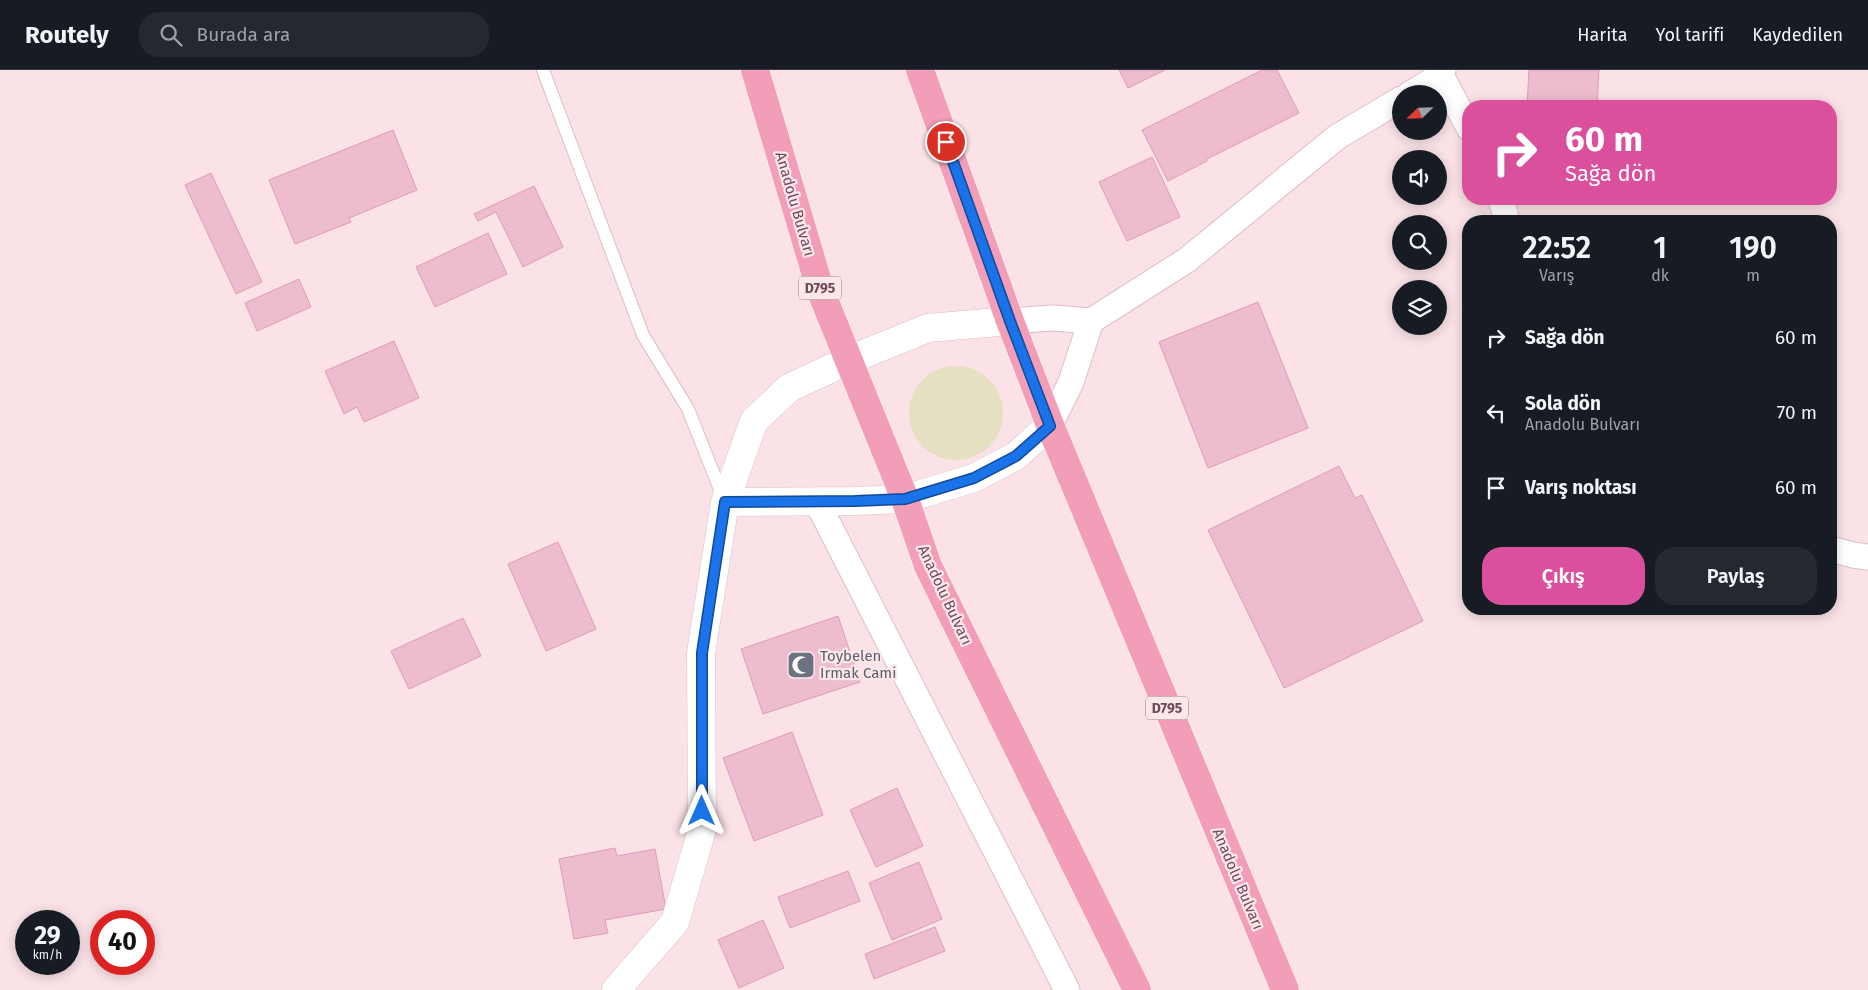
<!DOCTYPE html>
<html lang="tr">
<meta charset="utf-8">
<style>
:root{--surface:#171b24;--page:#242831;--text:#f1f3f6;--muted:#9ea1a6;--line:#363941;--accent:#db509c}
body{margin:0;font-family:"Fira Sans",sans-serif;background:var(--page);color:var(--text);height:100vh;display:flex;flex-direction:column;font-size:19px;white-space:nowrap}
*{box-sizing:border-box;margin:0}
p{font-size:16px;color:var(--muted)}
.icon{flex:none;width:28px;height:28px;fill:none;stroke:currentColor;stroke-width:2;stroke-linecap:round;stroke-linejoin:round}
.map{position:relative;flex:1;overflow:hidden}
.side{position:absolute;left:1462px;top:145px;width:375px;height:400px;display:flex;flex-direction:column;background:var(--surface);border-radius:20px;box-shadow:0 2px 12px #0003}
.side>*{flex:none}
.top-card{position:absolute;left:1462px;top:30px;width:375px;height:105px;border-radius:20px;box-shadow:0 2px 12px #0003;background:#db509c;color:#fff;overflow:hidden}
.needle{width:32px;rotate:247deg}
.controls{position:absolute;left:1392px;top:15px;display:grid;gap:10px}
.controls a{display:grid;place-items:center;width:55px;height:55px;border-radius:50%;background:var(--surface);box-shadow:0 2px 12px #0003;font-size:25px}
.speed{position:absolute;left:15px;top:840px;display:flex;gap:10px;font-size:25px;font-weight:700;text-align:center}
.speed>*{display:grid;place-content:center;width:65px;height:65px;border-radius:50%;background:var(--surface);box-shadow:0 2px 12px #0003;line-height:1}
.speed small{font-size:12px;font-weight:400}
.speed .limit{border:8px solid #d22;background:#fff;color:#111}
.pin{position:absolute;display:grid;place-items:center;width:42px;height:42px;color:#fff;margin:-21px;border:2px solid #fff;border-radius:50%;box-shadow:0 1px 5px #0007}
.me{position:absolute;width:55px;margin:-28px;rotate:0deg;stroke-linejoin:round;filter:drop-shadow(0 0 4px #0008)}
.turn{display:flex;align-items:center;gap:18px;height:105px;padding:0 20px;font-size:22px}
.turn .icon{width:65px;height:65px;stroke-width:2.5}
.turn b{display:block;font-size:35px;line-height:42px}
.eta{display:flex;justify-content:space-evenly;align-items:center;height:85px;text-align:center}
.eta b{font-size:30px;font-weight:600;line-height:35px}
.button{display:flex;gap:10px;margin-top:auto;padding:10px 20px}
.button a{flex:1;height:58px;border-radius:20px;background:var(--accent);color:#fff;font-size:20px;font-weight:600;line-height:58px;text-align:center}
.button a+a{background:var(--page);color:var(--text)}
ul{padding:0;list-style:none}
li{display:flex;align-items:center;gap:15px;height:75px;padding:0 20px}
li div{flex:1}
li b{display:block;font-size:19px}
li em{font-style:normal}
header{display:flex;align-items:center;gap:30px;box-sizing:border-box;height:70px;padding:0 25px;background:var(--surface);border-bottom:1px solid var(--line)}
header strong{font-size:24px}
nav{display:flex;gap:28px;margin-inline-start:auto;font-size:18px}
.search{width:350px;height:45px;background:var(--page);display:flex;align-items:center;gap:12px;box-sizing:border-box;padding:0 18px;border-radius:20px;color:var(--muted);font-size:19px}
.map>svg:first-child{display:block}
</style>
<header>
<strong>Routely</strong>
<div class="search"><svg class="icon" aria-label="search" viewBox="0 0 24 24"><circle cx="10" cy="10" r="6"/><path d="M15 15l6 6"/></svg>Burada ara</div>
<nav><a>Harita</a><a>Yol tarifi</a><a>Kaydedilen</a></nav>
</header>
<div class="map">
<svg width="1868" height="920" viewBox="0 0 1868 920">
<rect width="100%" height="100%" fill="#fae2e6"/>
<path fill="#e6e0c2" d="M909 343a47 47 0 1 1 94 0a47 47 0 1 1-94 0Z"/>
<path fill="#edbcce" stroke="#de9db7" d="M 1119,0 L 1165,0 L 1128,18 Z
M 1262,0 L 1277,0 L 1299,43 L 1207,89 L 1207,91 L 1168,111 L 1142,60 Z
M 1529,0 L 1599,0 L 1597,36 L 1527,36 Z
M 393,60 L 417,120 L 349,148 L 351,152 L 295,174 L 269,110 Z
M 1152,87 L 1180,147 L 1127,171 L 1099,112 Z
M 211,103 L 262,212 L 236,224 L 185,115 Z
M 534,116 L 563,177 L 523,197 L 496,142 L 478,151 L 474,144 Z
M 488,163 L 507,204 L 435,237 L 416,197 Z
M 299,209 L 311,237 L 257,261 L 245,233 Z
M 1258,232 L 1308,358 L 1208,398 L 1159,272 Z
M 394,271 L 419,328 L 364,352 L 357,337 L 344,344 L 325,301 Z
M 1339,396 L 1355,428 L 1362,425 L 1423,551 L 1284,618 L 1208,460 Z
M 558,472 L 596,559 L 546,581 L 508,494 Z
M 838,546 L 860,612 L 763,644 L 741,579 Z
M 463,548 L 481,586 L 409,619 L 391,581 Z
M 792,662 L 823,745 L 754,771 L 723,688 Z
M 897,718 L 923,776 L 876,797 L 850,740 Z
M 615,778 L 617,786 L 655,779 L 666,839 L 605,850 L 608,863 L 574,869 L 559,789 Z
M 919,792 L 942,849 L 892,870 L 869,813 Z
M 848,801 L 860,831 L 790,858 L 778,827 Z
M 763,850 L 784,898 L 739,918 L 718,870 Z
M 935,857 L 945,881 L 874,909 L 865,884 Z"/>
<g fill="none" stroke-linecap="round" stroke-linejoin="round">
<defs>
<path id="service" d="M 543,0 L 643,265 L 688,339 L 723,427"/>
<path id="minor" d="M 1441,5 L 1469,58
M 1410,24 L 1441,5 L 1443,0
M 1501,129 L 1507,151
M 1010,251 L 1053,248 L 1091,251 L 1187,190 L 1337,67 L 1401,29
M 1050,355 L 1071,312 L 1091,251
M 817,432 L 1067,920
M 1831,479 L 1853,485 L 1868,487"/>
<path id="tertiary" d="M 725,432 L 855,431 L 905,429 L 974,408 L 1016,386 L 1050,355
M 616,920 L 675,852 L 702,760 L 701,583 L 725,432 L 754,351 L 789,318 L 849,290 L 928,258 L 1010,251"/>
<path id="trunk" d="M 755,0 L 821,222 L 905,429 L 928,496 L 1137,920
M 920,0 L 1010,251 L 1050,355 L 1285,920"/>
</defs>
<use href="#service" stroke="#ddbec8" stroke-width="14"/>
<use href="#minor" stroke="#ddbec8" stroke-width="27"/>
<use href="#tertiary" stroke="#ddbec8" stroke-width="29"/>
<use href="#trunk" stroke="#fff" stroke-width="29"/>
<use href="#service" stroke="#fff" stroke-width="12"/>
<use href="#minor" stroke="#fff" stroke-width="25"/>
<use href="#tertiary" stroke="#fff" stroke-width="28"/>
<use href="#trunk" stroke="#f29eb9" stroke-width="28"/>
</g>
<g fill="none" stroke-linecap="round" stroke-linejoin="round">
<defs>
<path id="route" d="M 702,741 L 702,583 L 725,432 L 855,431 L 905,429 L 974,408 L 1016,386 L 1050,356 L 1010,251 L 946,72"/>
</defs>
<use href="#route" stroke="#114b97" stroke-width="12"/>
<use href="#route" stroke="#1a73e8" stroke-width="9"/>
</g>
<defs>
<symbol id="mosque-square" viewBox="-11 -11 22 22"><rect x="-9" y="-9" width="18" height="18" rx="4" fill="#6b7280" stroke="#fde7eb"/><path d="M3.5-4.9A6 6 0 1 0 3.5 4.9A5 5 0 1 1 3.5-4.9Z" fill="#fff"/></symbol>
</defs>
<g fill-rule="evenodd">
<use href="#mosque-square" x="785" y="579" width="32" height="32"/>
</g>
<g text-anchor="middle" dominant-baseline="central" stroke-width="4.5" stroke-linejoin="round" paint-order="stroke">
<g fill="#fde7eb" stroke="#9a7a86" stroke-width="1">
<rect x="799" y="206.5" width="42" height="23" rx="4"/>
<rect x="1146" y="626.5" width="42" height="23" rx="4"/>
</g>
<g font-size="14" font-weight="bold" fill="#6f4b5a">
<text x="820" y="218">D795</text>
<text x="1167" y="638">D795</text>
</g>
<g font-size="15" fill="#6f4b5a" stroke="#fde7eb">
<text transform="translate(795 134) rotate(74)">Anadolu Bulvarı</text>
<text transform="translate(945 525) rotate(65)">Anadolu Bulvarı</text>
<text transform="translate(1238 809) rotate(67)">Anadolu Bulvarı</text>
</g>
<g font-size="15" fill="#5b616d" stroke="#fde7eb" text-anchor="start">
<text x="820" y="586">Toybelen<tspan x="820" dy="17">Irmak Cami</tspan></text>
</g>
</g>
</svg>
<div class="controls">
<a><svg class="needle" viewBox="-14 -14 28 28"><path d="M0-13l5 13h-10z" fill="#e53935"/><path d="M0 13l5-13h-10z" fill="#9ea1a6"/></svg></a>
<a><svg class="icon" aria-label="sound" viewBox="0 0 24 24"><path d="M4 9h4l5-4v14l-5-4H4zM17 9q2 3 0 6"/></svg></a>
<a><svg class="icon" aria-label="search" viewBox="0 0 24 24"><circle cx="10" cy="10" r="6"/><path d="M15 15l6 6"/></svg></a>
<a><svg class="icon" aria-label="layers" viewBox="0 0 24 24"><path d="M12 4l9 5-9 5-9-5zM3 14l9 5 9-5"/></svg></a>
</div>
<div class="speed"><div>29<small>km/h</small></div><div class="limit">40</div></div>
<div class="pin" style="left:946px;top:72px;background:#d93025"><svg class="icon" aria-label="arrive" viewBox="0 0 24 24"><path d="M6 21V4h12l-3 4 3 4H6"/></svg></div>
<svg class="me" style="left:702px;top:741px" viewBox="-20 -20 40 40"><path d="M0-17L14 15 0 8-14 15z" fill="#1a73e8" stroke="#fff" stroke-width="4"/></svg>
<div class="top-card">
<div class="turn"><svg class="icon" aria-label="right" viewBox="0 0 24 24"><path d="M7 20v-9h11M14 6l5 5-5 5"/></svg><div><b>60 m</b>Sağa dön</div></div>
</div>
<section class="side">
<div class="eta">
<div><b>22:52</b><p>Varış</p></div>
<div><b>1</b><p>dk</p></div>
<div><b>190</b><p>m</p></div>
</div>
<ul>
<li><svg class="icon" aria-label="right" viewBox="0 0 24 24"><path d="M7 20v-9h11M14 6l5 5-5 5"/></svg><div><b>Sağa dön</b></div><em>60 m</em></li>
<li><svg class="icon" aria-label="left" viewBox="0 0 24 24"><path d="M17 20v-9H6M10 6l-5 5 5 5"/></svg><div><b>Sola dön</b><p>Anadolu Bulvarı</p></div><em>70 m</em></li>
<li><svg class="icon" aria-label="arrive" viewBox="0 0 24 24"><path d="M6 21V4h12l-3 4 3 4H6"/></svg><div><b>Varış noktası</b></div><em>60 m</em></li>
</ul>
<div class="button"><a>Çıkış</a><a>Paylaş</a></div>
</section>
</div>
